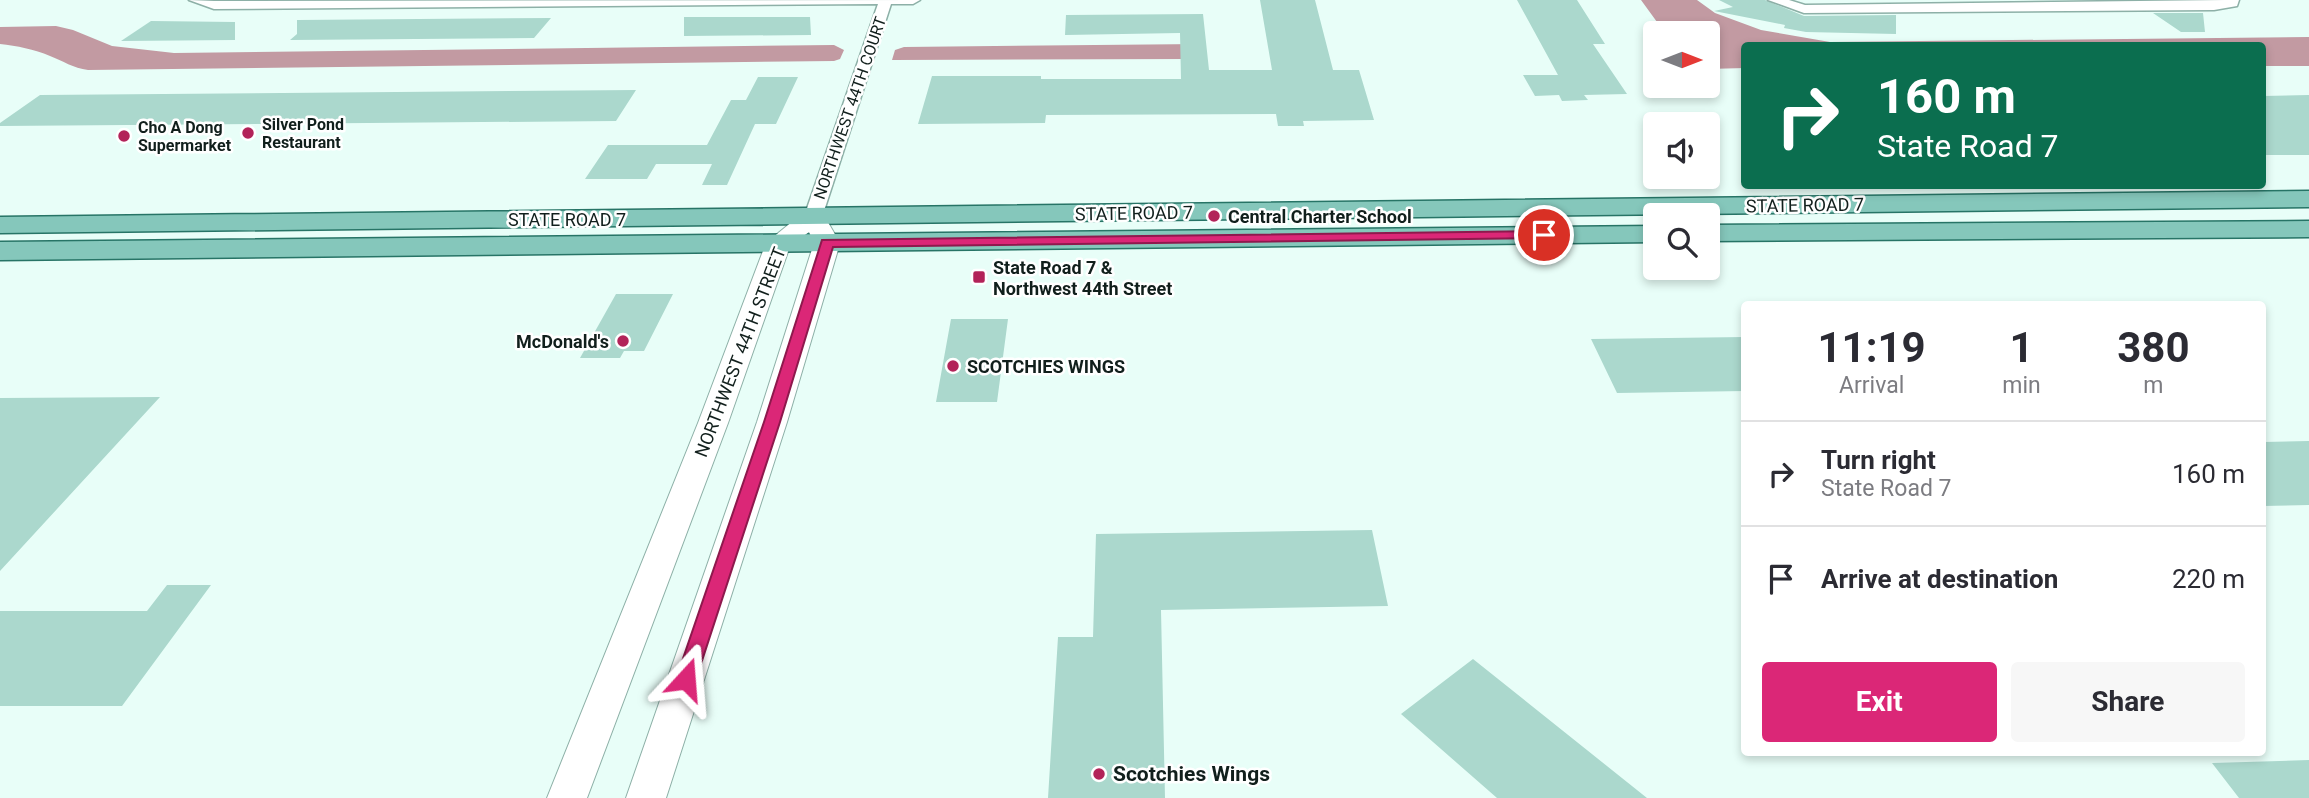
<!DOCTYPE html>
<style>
:root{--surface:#fff;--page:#f7f7f7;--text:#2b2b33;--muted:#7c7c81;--line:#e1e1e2;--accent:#db2777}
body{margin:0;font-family:Roboto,sans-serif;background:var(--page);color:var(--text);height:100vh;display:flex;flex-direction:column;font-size:26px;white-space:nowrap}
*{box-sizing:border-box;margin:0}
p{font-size:23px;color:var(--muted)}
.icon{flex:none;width:38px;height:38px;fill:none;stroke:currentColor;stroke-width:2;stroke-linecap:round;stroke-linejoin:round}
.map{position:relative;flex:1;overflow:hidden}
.drawer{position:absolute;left:1741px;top:301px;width:525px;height:455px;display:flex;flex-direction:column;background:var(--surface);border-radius:7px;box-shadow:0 4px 10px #0003}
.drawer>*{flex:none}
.hud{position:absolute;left:1741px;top:42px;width:525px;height:147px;border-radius:7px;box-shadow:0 4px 10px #0003;background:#0b6e4f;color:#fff;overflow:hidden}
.needle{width:46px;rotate:90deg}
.controls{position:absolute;left:1643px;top:21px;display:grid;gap:14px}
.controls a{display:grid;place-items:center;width:77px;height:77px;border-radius:7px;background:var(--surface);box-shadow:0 4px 10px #0003;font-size:35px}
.pin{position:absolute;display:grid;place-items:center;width:60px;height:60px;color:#fff;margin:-30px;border:4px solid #fff;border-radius:50%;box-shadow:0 2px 7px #0007}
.me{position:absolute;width:77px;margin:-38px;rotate:19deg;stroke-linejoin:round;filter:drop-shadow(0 0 5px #0008)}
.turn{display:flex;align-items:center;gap:24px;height:147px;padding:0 21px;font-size:32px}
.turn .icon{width:91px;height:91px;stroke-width:2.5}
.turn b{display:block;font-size:49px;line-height:60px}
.eta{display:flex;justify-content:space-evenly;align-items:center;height:119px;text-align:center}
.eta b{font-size:42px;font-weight:700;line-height:49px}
.action{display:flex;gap:14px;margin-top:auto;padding:14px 21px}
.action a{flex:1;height:80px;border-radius:7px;background:var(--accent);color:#fff;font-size:28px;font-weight:700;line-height:80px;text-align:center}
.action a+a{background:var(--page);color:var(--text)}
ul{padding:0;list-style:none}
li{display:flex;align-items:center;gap:21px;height:105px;padding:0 21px;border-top:2px solid var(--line)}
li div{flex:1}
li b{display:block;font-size:26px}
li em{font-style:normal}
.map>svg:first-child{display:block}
</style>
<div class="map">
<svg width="2309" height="798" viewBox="0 0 2309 798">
<rect width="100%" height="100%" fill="#e8fef8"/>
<path fill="#c29aa2" d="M 1641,0 L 1697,0 L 1715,13 L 1761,30 L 1830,42 L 2309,37 L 2309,66 L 2263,66 L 2263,46 L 1745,46 L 1745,68 L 1708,69 L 1708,33 L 1665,33 Z
M 56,26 L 73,30 L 112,46 L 174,53 L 834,45 L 844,50 L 840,59 L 834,61 L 88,70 C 73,68 63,61 50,56 C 34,49 17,46 0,44 L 0,27 Z
M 1201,44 L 1190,59 L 892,60 L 895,50 L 904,47 Z"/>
<path fill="#abd8cd" d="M 1260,0 L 1315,0 L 1333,70 L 1359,70 L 1374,120 L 1303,121 L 1304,126 L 1278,126 L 1276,114 L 1046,115 L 1045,123 L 918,124 L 932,76 L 1041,76 L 1041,79 L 1181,79 L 1180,33 L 1065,35 L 1066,15 L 1203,14 L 1209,70 L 1272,70 Z
M 1517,0 L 1577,0 L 1605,44 L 1593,44 L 1627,94 L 1584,95 L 1588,100 L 1562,101 L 1559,95 L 1535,96 L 1523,75 L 1558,75 Z
M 1719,0 L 1765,0 L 1804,16 L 1896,15 L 1896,34 L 1806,32 L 1784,28 L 1785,25 L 1714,11 L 1733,7 Z
M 2153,13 L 2203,13 L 2205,32 L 2181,32 Z
M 684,17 L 810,17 L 811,35 L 684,36 Z
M 551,18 L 534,38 L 290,40 L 297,34 L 297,20 Z
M 151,21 L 235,22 L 235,40 L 121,41 Z
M 758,77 L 798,77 L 776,124 L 755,124 L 727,185 L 702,185 L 712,164 L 656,164 L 647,179 L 585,179 L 608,145 L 707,145 L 731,100 L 746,100 Z
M 636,90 L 616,121 L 0,126 L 0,123 L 40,95 Z
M 2309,95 L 2309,155 L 2263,155 L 2263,96 Z
M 616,294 L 673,294 L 644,351 L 624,351 L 620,358 L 580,358 Z
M 951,319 L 1008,319 L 997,402 L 936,402 Z
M 1745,337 L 1745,391 L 1617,393 L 1591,339 Z
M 160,397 L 0,571 L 0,398 Z
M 2309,441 L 2309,505 L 2263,506 L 2263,442 Z
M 1372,530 L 1388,606 L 1161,610 L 1165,798 L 1048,798 L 1058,637 L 1093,637 L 1096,534 Z
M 167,585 L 211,585 L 122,706 L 0,706 L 0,611 L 147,611 Z
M 1473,659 L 1647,798 L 1497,798 L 1401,714 Z
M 2309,760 L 2309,798 L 2239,798 L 2212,763 Z"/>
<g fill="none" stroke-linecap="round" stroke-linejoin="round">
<defs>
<path id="street" d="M 189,0 L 214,1 L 920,0 L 913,4 L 891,4 L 822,217 L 813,222 L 804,217 L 878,4 L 214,9 Z
M 1768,0 L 1789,0 L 1805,5 L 2225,0 L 2239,0 L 2237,6 L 2214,10 L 1804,13 Z"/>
<path id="secondary" d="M 813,210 L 822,212 L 840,243 L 787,422 L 666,798 L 626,798 L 757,422 L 814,243 L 809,232 L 790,246 L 728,423 L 587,798 L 547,798 L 698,423 L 766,243 L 804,212 Z"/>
<path id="primary" d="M 2309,191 L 2309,207 L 0,233 L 0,217 Z
M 2309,221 L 2309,237 L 1708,241 L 1708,225 Z
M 1656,226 L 1656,242 L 0,260 L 0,242 Z"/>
</defs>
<use href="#street" stroke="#8db0a7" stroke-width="3"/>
<use href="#secondary" stroke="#8db0a7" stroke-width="2"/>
<use href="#primary" stroke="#277466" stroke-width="3"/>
<use href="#street" fill="#fff" fill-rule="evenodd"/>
<use href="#secondary" fill="#fff" fill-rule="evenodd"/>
<use href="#primary" fill="#85c7bb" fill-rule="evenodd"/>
</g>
<path fill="#db2777" stroke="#8e194d" stroke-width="2" d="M 1544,231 L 1551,235 L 1549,238 L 833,247 L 780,422 L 696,679 L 693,685 L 686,687 L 679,685 L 676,679 L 764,422 L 822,240 Z"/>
<g fill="#b22359" stroke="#fff" stroke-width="2.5">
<circle cx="248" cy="133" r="7"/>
<circle cx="124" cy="136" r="7"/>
<circle cx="1214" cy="216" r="7"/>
<rect x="972" y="270" width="14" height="14" rx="3.5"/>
<circle cx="623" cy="341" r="7"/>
<circle cx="953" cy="366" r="7"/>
<circle cx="1099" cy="774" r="7"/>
</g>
<g text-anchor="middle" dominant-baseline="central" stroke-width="5" stroke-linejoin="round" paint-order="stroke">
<g font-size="16" fill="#111f1c" stroke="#fff">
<text transform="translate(850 108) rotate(-71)">NORTHWEST 44TH COURT</text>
</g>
<g font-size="16" font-weight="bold" fill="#111f1c" stroke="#fff" text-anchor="start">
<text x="262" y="124">Silver Pond<tspan x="262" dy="18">Restaurant</tspan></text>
<text x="138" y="127">Cho A Dong<tspan x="138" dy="18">Supermarket</tspan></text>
</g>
<g font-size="18" fill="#111f1c" stroke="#fff">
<text transform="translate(1805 205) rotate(-1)">STATE ROAD 7</text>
<text transform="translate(1134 213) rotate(-1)">STATE ROAD 7</text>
<text x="567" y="219">STATE ROAD 7</text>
<text transform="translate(740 352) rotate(-69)">NORTHWEST 44TH STREET</text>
</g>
<g font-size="18" font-weight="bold" fill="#111f1c" stroke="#fff" text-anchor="start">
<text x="1228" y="216">Central Charter School</text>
<text x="993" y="267">State Road 7 &amp;<tspan x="993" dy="21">Northwest 44th Street</tspan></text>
<text x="609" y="341" text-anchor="end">McDonald's</text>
<text x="967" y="366">SCOTCHIES WINGS</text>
</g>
<g font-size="21" font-weight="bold" fill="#111f1c" stroke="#fff" text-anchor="start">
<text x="1113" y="774">Scotchies Wings</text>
</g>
</g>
</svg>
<div class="controls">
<a><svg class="needle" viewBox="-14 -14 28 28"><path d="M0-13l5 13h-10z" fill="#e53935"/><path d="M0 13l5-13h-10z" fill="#7c7c81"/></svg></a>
<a><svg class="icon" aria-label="sound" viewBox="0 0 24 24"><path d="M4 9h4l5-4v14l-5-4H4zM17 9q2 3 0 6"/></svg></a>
<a><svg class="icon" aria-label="search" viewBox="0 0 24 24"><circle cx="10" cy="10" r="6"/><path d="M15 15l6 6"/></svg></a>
</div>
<div class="pin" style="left:1544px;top:235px;background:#d93025"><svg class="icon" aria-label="arrive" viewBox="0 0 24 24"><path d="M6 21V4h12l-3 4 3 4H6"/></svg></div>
<svg class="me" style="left:686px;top:679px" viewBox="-20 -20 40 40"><path d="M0-17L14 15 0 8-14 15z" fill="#db2777" stroke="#fff" stroke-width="4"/></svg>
<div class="hud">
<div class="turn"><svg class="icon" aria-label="right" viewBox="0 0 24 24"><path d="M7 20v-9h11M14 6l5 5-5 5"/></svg><div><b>160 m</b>State Road 7</div></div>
</div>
<section class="drawer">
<div class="eta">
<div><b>11:19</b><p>Arrival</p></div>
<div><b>1</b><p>min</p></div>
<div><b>380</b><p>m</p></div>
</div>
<ul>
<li><svg class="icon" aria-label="right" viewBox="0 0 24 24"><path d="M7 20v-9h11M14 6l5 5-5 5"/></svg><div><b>Turn right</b><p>State Road 7</p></div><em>160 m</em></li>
<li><svg class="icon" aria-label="arrive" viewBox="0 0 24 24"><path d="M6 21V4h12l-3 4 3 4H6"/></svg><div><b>Arrive at destination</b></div><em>220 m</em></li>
</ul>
<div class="action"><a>Exit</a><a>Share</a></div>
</section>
</div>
